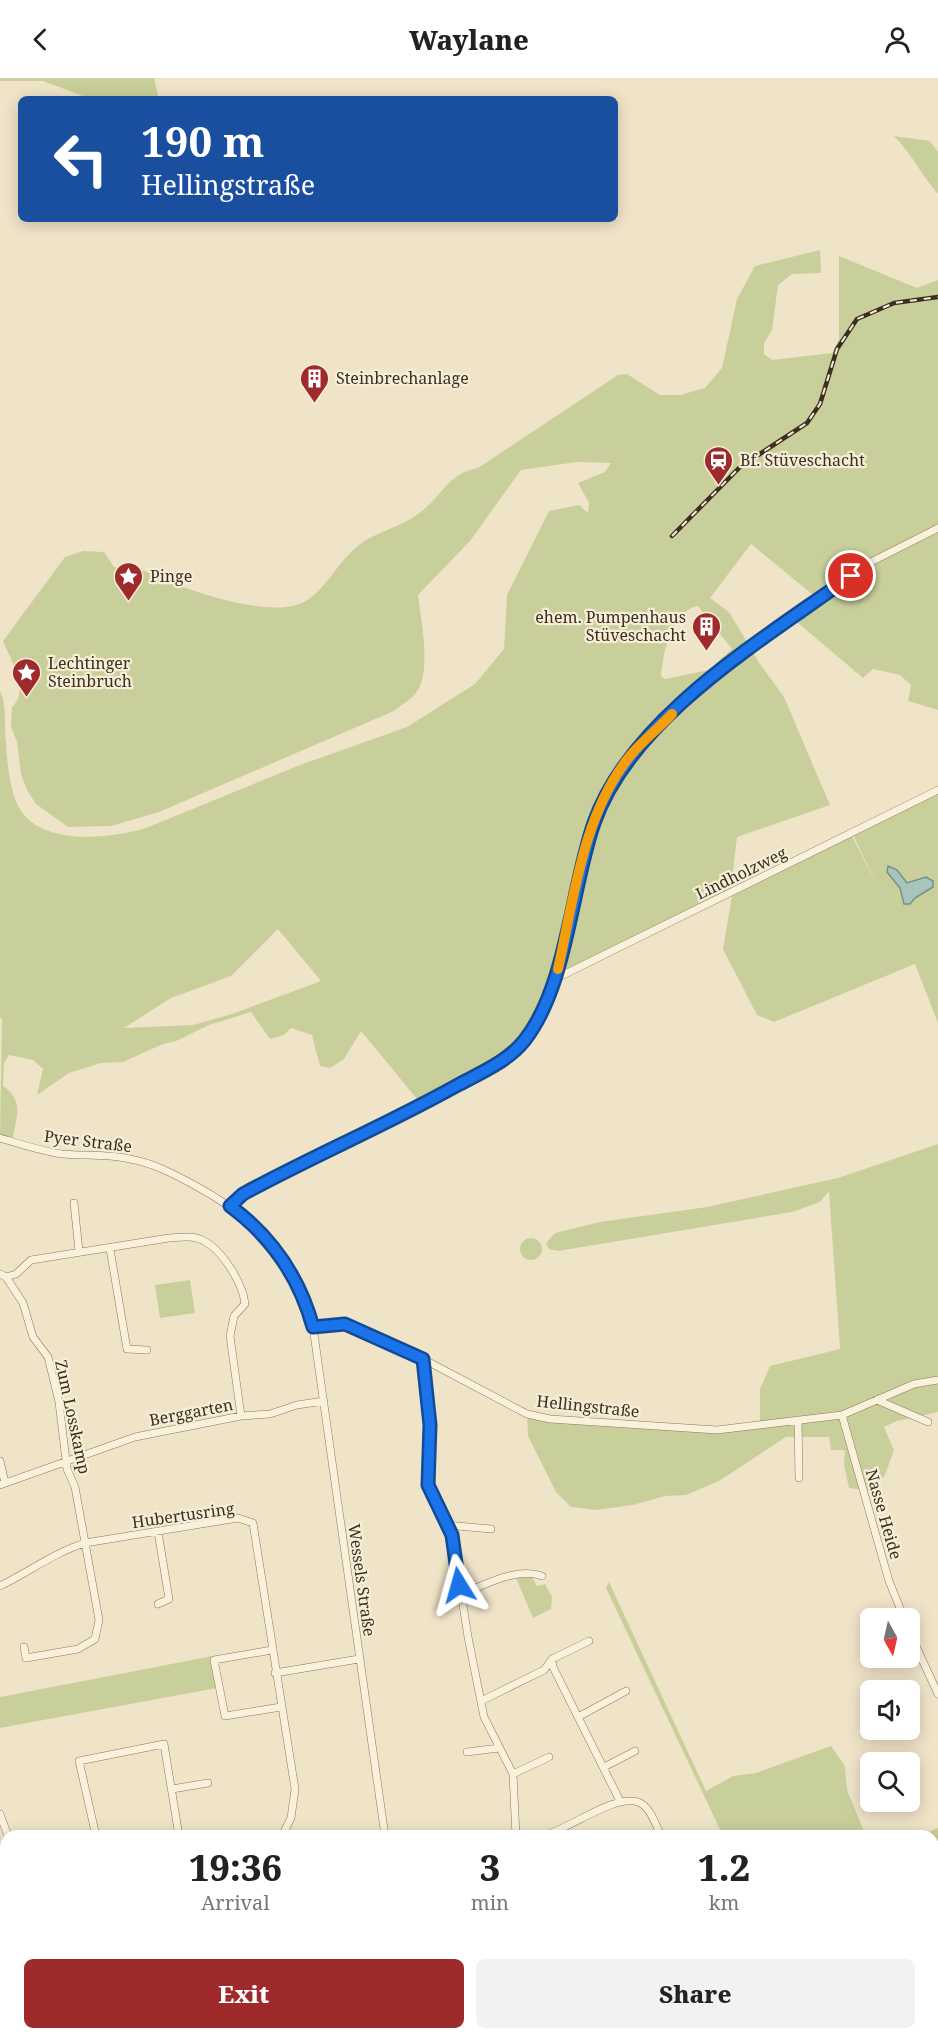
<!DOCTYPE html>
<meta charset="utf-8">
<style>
:root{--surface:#fff;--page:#f2f2f2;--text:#222;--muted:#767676;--accent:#9e2a2b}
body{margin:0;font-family:"Noto Serif",serif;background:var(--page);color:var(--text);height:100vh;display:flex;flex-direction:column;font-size:22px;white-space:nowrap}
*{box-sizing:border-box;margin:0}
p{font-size:20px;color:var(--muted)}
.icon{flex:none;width:33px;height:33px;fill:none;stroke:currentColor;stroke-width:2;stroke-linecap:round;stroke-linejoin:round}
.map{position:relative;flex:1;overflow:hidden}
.sheet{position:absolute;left:0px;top:1752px;width:939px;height:210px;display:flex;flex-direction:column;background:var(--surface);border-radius:18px 18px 0 0;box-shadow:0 3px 15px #0003}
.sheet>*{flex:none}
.guide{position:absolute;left:18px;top:18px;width:600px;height:126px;border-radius:9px;box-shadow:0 3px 15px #0003;background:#1a4fa0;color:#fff;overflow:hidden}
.needle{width:39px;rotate:172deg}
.fabs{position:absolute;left:860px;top:1530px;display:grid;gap:12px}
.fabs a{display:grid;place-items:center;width:60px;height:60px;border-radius:9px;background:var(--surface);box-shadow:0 3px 15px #0003;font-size:30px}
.pin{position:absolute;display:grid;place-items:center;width:51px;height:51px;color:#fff;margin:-26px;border:3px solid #fff;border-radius:50%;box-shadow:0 2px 6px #0007}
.me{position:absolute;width:66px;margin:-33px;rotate:352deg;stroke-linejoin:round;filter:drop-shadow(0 0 4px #0008)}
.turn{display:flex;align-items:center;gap:21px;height:126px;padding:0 24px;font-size:27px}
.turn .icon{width:78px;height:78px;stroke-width:2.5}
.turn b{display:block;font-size:42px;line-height:51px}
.eta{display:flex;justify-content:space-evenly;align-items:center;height:102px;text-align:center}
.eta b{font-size:36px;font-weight:800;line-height:42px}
.primary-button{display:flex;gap:12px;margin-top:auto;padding:12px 24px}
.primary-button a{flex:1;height:69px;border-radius:9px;background:var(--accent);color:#fff;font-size:24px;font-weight:800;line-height:69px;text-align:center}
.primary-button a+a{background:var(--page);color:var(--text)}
header{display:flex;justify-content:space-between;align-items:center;height:78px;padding:0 24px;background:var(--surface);font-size:27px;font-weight:800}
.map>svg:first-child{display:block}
</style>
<header><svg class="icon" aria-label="back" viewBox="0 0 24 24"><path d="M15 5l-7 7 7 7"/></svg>Waylane<svg class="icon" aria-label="person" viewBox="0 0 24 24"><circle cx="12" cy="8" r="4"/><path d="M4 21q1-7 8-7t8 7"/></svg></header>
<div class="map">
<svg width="938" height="1962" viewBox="0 0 938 1962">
<rect width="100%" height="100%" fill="#f0e4c8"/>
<path fill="#c9cf9b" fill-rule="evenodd" d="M 0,0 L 154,0 L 159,21 L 91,21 L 43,3 L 0,3 Z
M 894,58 L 930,63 L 938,74 L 938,116 C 921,97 913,77 894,58 Z
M 820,172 L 821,195 L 792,196 L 778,207 L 772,252 L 764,265 L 764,276 L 772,282 L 832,275 L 839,261 L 839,178 L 917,210 L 938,202 L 938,632 L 908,623 L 911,607 L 900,597 L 873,591 L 863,600 L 792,540 L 818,521 L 751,466 L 710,520 L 729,534 L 760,586 L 784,619 L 830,727 L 737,759 L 731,811 L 555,901 L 536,942 L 513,974 L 422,1027 L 361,953 L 344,981 L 330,990 L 320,988 L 312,957 L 291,950 L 284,957 L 270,961 L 251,934 L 209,947 L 176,963 L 163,966 L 123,984 L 101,985 L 69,995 L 37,1017 L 43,991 L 33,982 L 9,977 L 4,985 L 3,1008 C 25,1023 16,1040 12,1064 L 0,1060 L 2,941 L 0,940 L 0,613 C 7,625 4,650 6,664 C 7,683 9,705 16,723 C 34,770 109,761 146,750 L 300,687 L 407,649 L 475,606 L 504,571 L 507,517 L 549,433 L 579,427 L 588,435 L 589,425 L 578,405 L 605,394 L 611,385 L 577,384 L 521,392 L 470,463 L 418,517 C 421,541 432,595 416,615 C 410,622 401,627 394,633 L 159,734 L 111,748 L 68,749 L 36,726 L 27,712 L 21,696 L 17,664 L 11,649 L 12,629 C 30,613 11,582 3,563 L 65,479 L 83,473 L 104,474 L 114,489 L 121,491 L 129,485 C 164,505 267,544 304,524 C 327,511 337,484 358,468 C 376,453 403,449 422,433 C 444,416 447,396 478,390 L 618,297 L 627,296 L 660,317 L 680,317 L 705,310 L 722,290 L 737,221 L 755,188 ZM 698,528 L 732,571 L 709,592 L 665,601 L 661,598 C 663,575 671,533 698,528 ZM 278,851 L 321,903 L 232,936 L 193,947 L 124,950 L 171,920 L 231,898 Z
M 938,716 L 938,945 L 915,886 L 774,944 L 757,937 L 723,871 L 732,818 L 852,758 L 878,809 L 853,757 Z
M 938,1066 L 938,1334 L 897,1343 L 884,1349 L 894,1372 L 885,1397 L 871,1413 L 849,1410 L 844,1387 L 845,1372 L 831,1372 L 829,1359 L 786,1359 L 719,1403 L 686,1417 L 665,1418 L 633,1427 L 595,1432 L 571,1429 L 556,1414 L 528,1358 L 527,1336 L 693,1352 L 760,1344 L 760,1311 L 770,1288 L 840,1271 L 829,1113 L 820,1124 L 792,1134 L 558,1173 L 549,1171 L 546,1165 L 555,1155 L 600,1144 L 707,1129 L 838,1100 Z
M520 1171a11 11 0 1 1 22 0a11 11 0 1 1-22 0Z
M 190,1202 L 195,1235 L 160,1240 L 155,1207 Z
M 532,1499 L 537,1508 L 545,1506 L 552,1519 L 551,1531 L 533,1540 L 516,1500 Z
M 609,1504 L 706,1713 L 733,1698 L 756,1695 L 831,1668 L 845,1688 L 847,1712 L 866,1758 L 723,1758 L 606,1510 Z
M 213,1578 L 217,1610 L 0,1650 L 0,1619 Z
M 938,1750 L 938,1962 L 907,1962 L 904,1956 L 933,1956 L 933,1758 L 919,1758 Z"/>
<path fill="#a9c4bc" stroke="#6f938a" stroke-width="1.5" d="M 888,788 L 897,792 L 907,805 L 926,799 L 933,803 L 933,809 L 915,820 L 910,826 L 904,826 L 900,810 L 887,794 Z"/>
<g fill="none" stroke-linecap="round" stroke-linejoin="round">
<defs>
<path id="street" d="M 555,901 L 938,712
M 0,1060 C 20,1066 41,1073 62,1076 C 85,1078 108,1076 130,1081 C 153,1085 174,1096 194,1107 C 256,1140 294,1180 313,1249 L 385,1758
M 74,1125 L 79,1173
M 230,1128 L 243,1115 L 422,1027 L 513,974 L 526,961 L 555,901 L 580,792 L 595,743 L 629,679 L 676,632 L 748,569 L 867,486 L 938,450
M 110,1171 L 127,1271 L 147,1272
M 0,1196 L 6,1199 L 23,1225 L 33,1259 L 48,1279 L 59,1324 L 67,1391 L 75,1409 L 99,1542 L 95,1561 L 78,1571 L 26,1580 L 24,1569
M 6,1199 L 16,1196 L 31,1182 L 169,1160 C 181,1159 195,1157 206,1164 C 224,1175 243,1206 245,1226 L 234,1238 L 230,1258 L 241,1338
M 313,1249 L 345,1246 L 423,1281 L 527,1336 L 550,1341 L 717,1352 L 842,1337 L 914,1306 L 938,1302
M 423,1281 L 430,1347 L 428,1407 L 452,1457 L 468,1559 L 484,1639 L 513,1696 L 516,1758
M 877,1322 L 928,1344
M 842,1337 L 889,1503 L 904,1540
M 798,1342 L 799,1400
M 0,1383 L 5,1405
M 0,1407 L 135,1359 L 241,1338 L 270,1336 L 297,1327 L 324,1323
M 446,1447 L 491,1451
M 0,1508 C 29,1494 55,1474 85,1465 L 238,1440 L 253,1445 L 295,1711 L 291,1740 L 282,1758
M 461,1516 C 485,1507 516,1489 542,1498
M 158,1526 L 169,1521 L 158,1454
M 909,1553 L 938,1616
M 272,1572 L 214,1582 L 225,1638 L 281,1629
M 552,1581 L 589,1563
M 275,1595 L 359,1581
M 481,1623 L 544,1592 L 552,1581 L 553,1589 L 620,1723
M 578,1639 L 626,1613
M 467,1674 L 499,1670
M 604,1689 L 635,1673
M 513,1696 L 549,1679
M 172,1711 L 208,1705
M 0,1736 L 8,1758
M 96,1758 L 79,1683 L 164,1666 L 179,1758
M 542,1758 C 568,1752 614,1716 638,1724 C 650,1728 656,1747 661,1758
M 93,1956 L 95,1962
M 222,1956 L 226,1962
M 461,1956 L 465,1962
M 537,1956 L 540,1962
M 739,1956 L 741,1962
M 824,1956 L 827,1962
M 328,1962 L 334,1956
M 509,1962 L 522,1956"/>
<path id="secondary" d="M 0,1923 L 6,1939
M 12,1956 L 14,1962"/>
</defs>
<use href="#street" stroke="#8d765c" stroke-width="8"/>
<use href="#secondary" stroke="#6f573f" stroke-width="12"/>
<use href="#street" stroke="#faf1dc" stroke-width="7"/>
<use href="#secondary" stroke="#faf1dc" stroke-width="10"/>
<defs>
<path id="rail" d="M 672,458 L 740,389 L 807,345 L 820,326 L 837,271 L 857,241 L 894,225 L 938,219"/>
</defs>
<use href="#rail" stroke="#3d2e20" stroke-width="4.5"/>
<use href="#rail" stroke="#f7eed8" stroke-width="2" stroke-dasharray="7" stroke-linecap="butt"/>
</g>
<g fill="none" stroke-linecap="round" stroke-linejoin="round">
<defs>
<path id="route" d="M 459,1507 L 452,1457 L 428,1407 L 430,1347 L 423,1281 L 345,1246 L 313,1249 C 299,1198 272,1159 230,1128 L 243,1116 C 313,1078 386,1047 456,1008 C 480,995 507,984 524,963 C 567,909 571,811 594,745 C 631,639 764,561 851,498"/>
</defs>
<use href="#route" stroke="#114b97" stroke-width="15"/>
<use href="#route" stroke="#1a73e8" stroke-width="10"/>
<path stroke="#f59e0b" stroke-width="10" d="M 558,891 C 574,820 583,736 630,678 C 642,663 659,650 672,636"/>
</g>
<defs>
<symbol id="building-pin" viewBox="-11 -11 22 30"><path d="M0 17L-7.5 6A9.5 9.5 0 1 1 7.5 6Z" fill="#9e2a2b" stroke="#f7eed8"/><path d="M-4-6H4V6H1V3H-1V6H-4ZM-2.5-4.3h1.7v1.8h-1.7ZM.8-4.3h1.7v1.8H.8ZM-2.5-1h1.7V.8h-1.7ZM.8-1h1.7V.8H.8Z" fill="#fff"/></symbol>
<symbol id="station-pin" viewBox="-11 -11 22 30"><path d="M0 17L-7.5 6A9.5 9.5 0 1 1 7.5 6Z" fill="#9e2a2b" stroke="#f7eed8"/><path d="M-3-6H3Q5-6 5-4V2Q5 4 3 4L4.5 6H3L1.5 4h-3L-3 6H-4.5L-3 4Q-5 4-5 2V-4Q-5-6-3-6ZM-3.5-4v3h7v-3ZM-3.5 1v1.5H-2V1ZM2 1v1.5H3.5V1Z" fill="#fff"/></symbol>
<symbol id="sight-pin" viewBox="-11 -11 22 30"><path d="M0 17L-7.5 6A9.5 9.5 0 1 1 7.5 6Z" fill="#9e2a2b" stroke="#f7eed8"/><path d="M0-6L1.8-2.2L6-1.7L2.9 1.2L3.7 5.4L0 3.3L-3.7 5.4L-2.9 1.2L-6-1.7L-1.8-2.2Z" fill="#fff"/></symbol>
</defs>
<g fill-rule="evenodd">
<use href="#building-pin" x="298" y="284" width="33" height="45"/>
<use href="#station-pin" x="702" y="366" width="33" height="45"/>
<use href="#sight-pin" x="112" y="482" width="33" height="45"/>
<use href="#building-pin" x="690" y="532" width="33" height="45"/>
<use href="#sight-pin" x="10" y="578" width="33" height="45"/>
</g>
<g text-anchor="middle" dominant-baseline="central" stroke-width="4.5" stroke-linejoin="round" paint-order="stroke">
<g font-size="16" fill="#3d2e20" stroke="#f7eed8" text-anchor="start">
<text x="336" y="300">Steinbrechanlage</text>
<text x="740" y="382">Bf. Stüveschacht</text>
<text x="150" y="498">Pinge</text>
<text x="686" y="539" text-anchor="end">ehem. Pumpenhaus<tspan x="686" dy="18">Stüveschacht</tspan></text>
<text x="48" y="585">Lechtinger<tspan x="48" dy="18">Steinbruch</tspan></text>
</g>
<g font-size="16" fill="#3d2e20" stroke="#f7eed8">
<text transform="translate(741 795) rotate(-26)">Lindholzweg</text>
<text transform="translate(88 1063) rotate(7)">Pyer Straße</text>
<text transform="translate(588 1328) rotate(6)">Hellingstraße</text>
<text transform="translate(191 1334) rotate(-11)">Berggarten</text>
<text transform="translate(73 1339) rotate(78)">Zum Losskamp</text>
<text transform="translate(884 1436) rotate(74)">Nasse Heide</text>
<text transform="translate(183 1437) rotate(-8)">Hubertusring</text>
<text transform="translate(362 1502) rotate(82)">Wessels Straße</text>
</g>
</g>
</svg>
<div class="fabs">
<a><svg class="needle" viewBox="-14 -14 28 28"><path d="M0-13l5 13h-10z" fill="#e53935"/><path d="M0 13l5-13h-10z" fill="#767676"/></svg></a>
<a><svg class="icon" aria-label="sound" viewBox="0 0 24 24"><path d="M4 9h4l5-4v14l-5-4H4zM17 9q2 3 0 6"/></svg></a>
<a><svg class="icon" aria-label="search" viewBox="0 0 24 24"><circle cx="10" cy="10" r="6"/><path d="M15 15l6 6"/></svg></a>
</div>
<div class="pin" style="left:851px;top:498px;background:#d93025"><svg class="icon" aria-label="arrive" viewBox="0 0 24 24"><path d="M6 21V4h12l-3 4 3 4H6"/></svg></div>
<svg class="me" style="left:459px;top:1507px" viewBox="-20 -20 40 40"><path d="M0-17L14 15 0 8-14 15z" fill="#1a73e8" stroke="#fff" stroke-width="4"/></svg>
<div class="guide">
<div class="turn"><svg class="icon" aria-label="left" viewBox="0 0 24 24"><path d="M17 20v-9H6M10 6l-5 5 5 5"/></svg><div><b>190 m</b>Hellingstraße</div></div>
</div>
<section class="sheet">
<div class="eta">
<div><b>19:36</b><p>Arrival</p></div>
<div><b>3</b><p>min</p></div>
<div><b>1.2</b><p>km</p></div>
</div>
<div class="primary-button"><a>Exit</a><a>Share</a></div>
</section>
</div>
